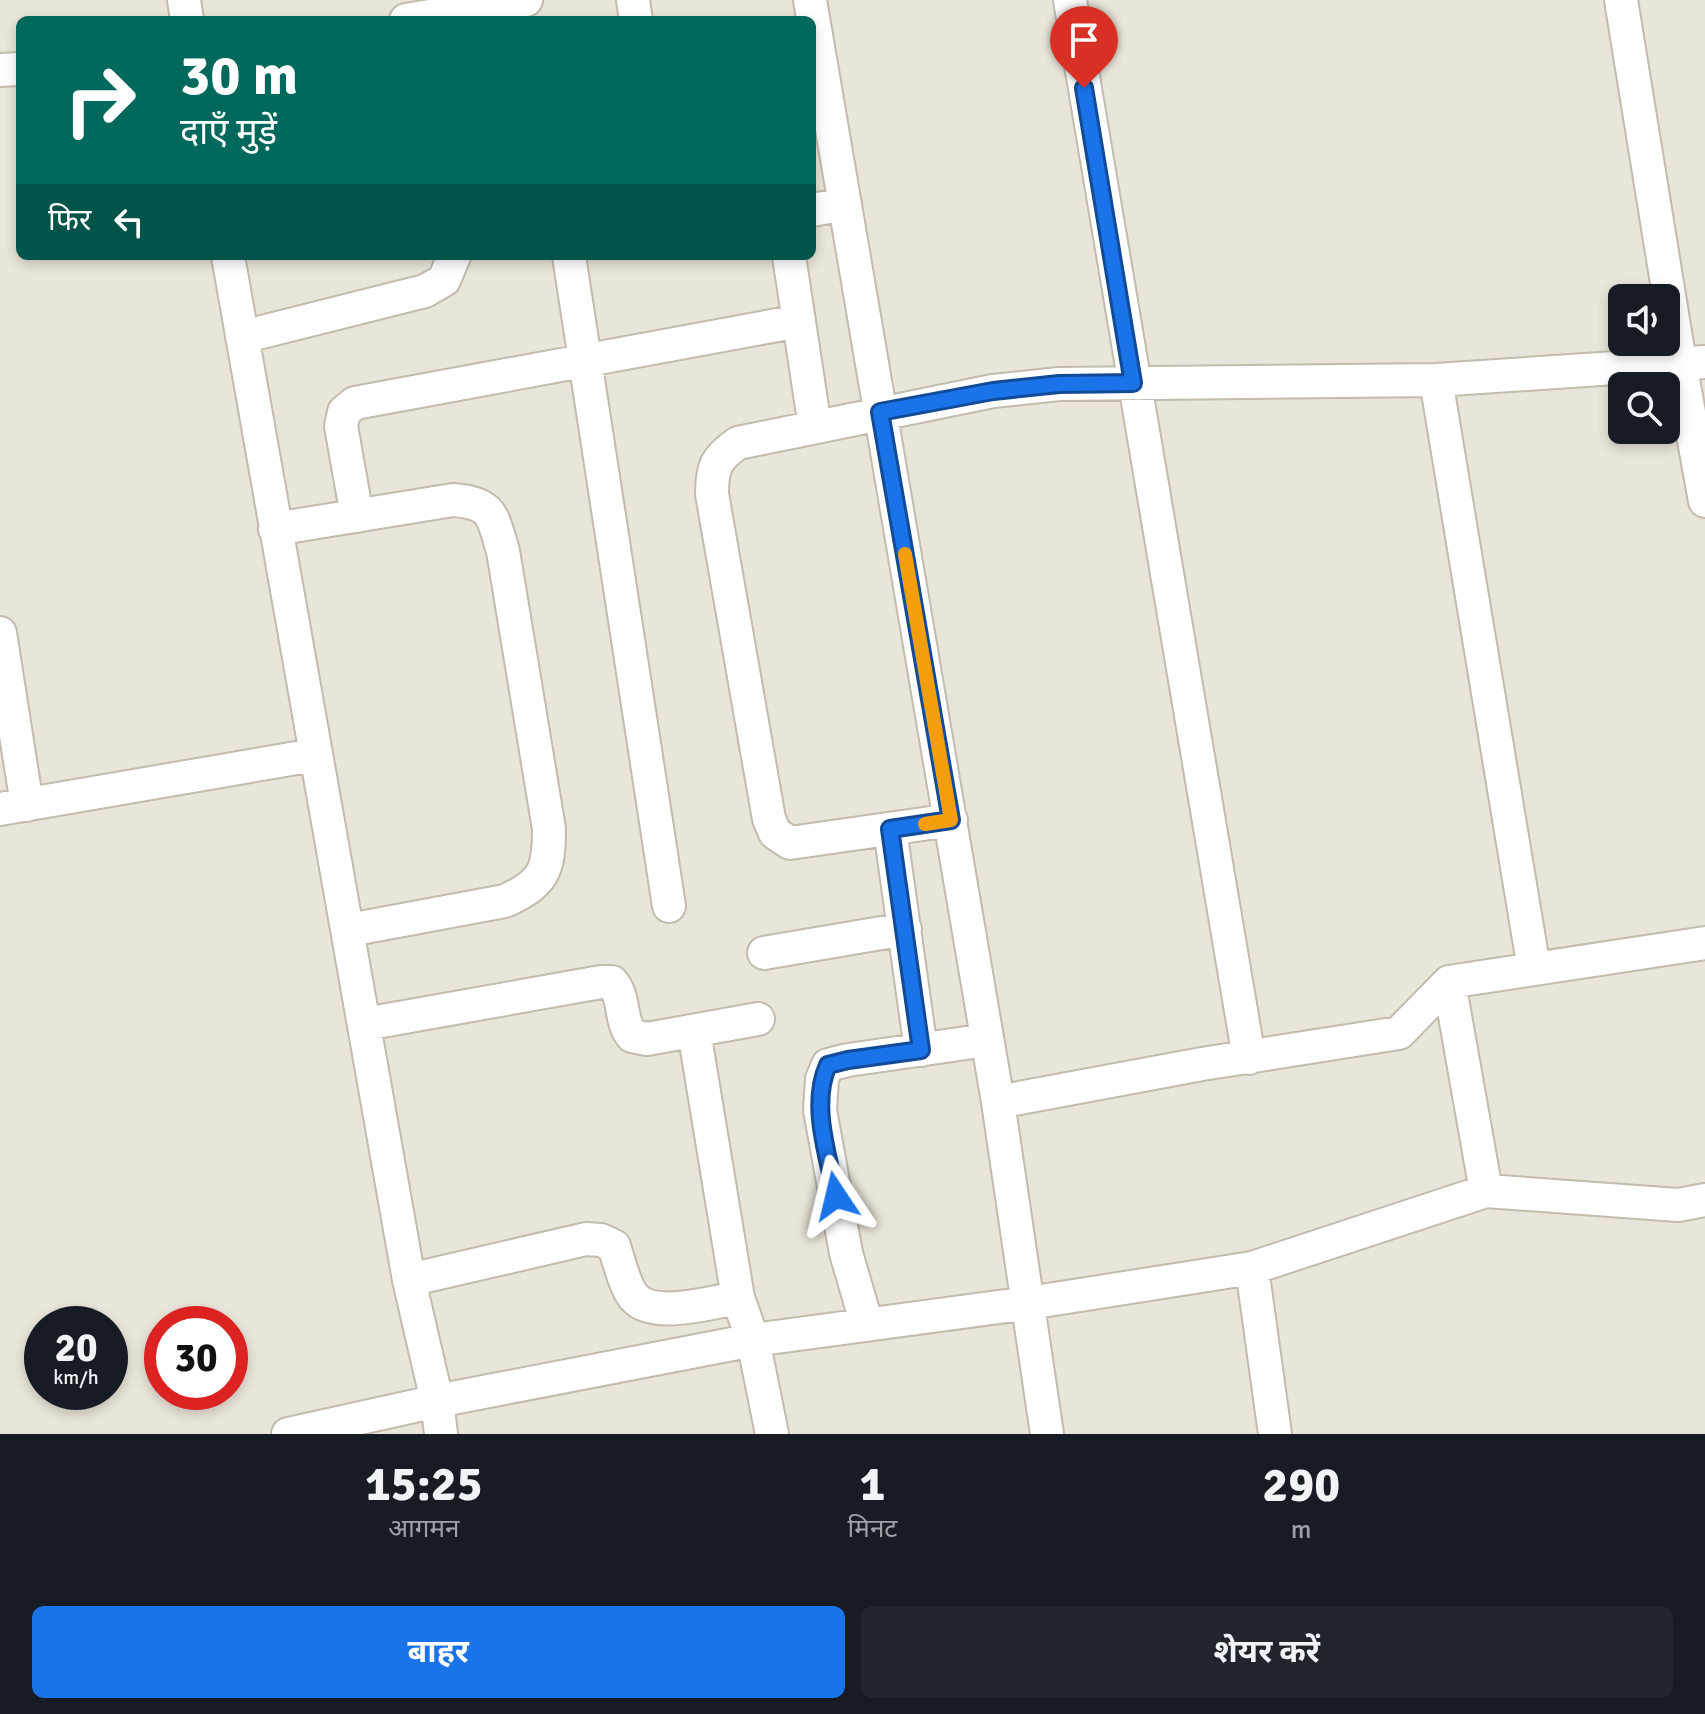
<!DOCTYPE html>
<html lang="hi">
<meta charset="utf-8">
<style>
:root{--surface:#171b24;--page:#20242c;--text:#f1f3f6;--muted:#9ea1a6;--accent:#1a73e8}
body{margin:0;font-family:Signika,"Noto Sans Devanagari",sans-serif;background:var(--page);color:var(--text);height:100vh;display:flex;flex-direction:column;font-size:30px;white-space:nowrap}
*{box-sizing:border-box;margin:0}
p{font-size:26px;color:var(--muted)}
.icon{flex:none;width:44px;height:44px;fill:none;stroke:currentColor;stroke-width:2;stroke-linecap:round;stroke-linejoin:round}
.map{position:relative;height:1434px;overflow:hidden}
.details{display:flex;flex-direction:column;background:var(--surface);flex:1}
.details>*{flex:none}
.top-card{position:absolute;left:16px;top:16px;width:800px;height:244px;border-radius:12px;box-shadow:0 4px 12px #0003;background:#00695c;color:#fff;overflow:hidden}
.buttons{position:absolute;left:1608px;top:284px;display:grid;gap:16px}
.buttons a{display:grid;place-items:center;width:72px;height:72px;border-radius:12px;background:var(--surface);box-shadow:0 4px 12px #0003;font-size:40px}
.speed{position:absolute;left:24px;top:1306px;display:flex;gap:16px;font-size:40px;font-weight:700;text-align:center}
.speed>*{display:grid;place-content:center;width:104px;height:104px;border-radius:50%;background:var(--surface);box-shadow:0 4px 12px #0003;line-height:1}
.speed small{font-size:20px;font-weight:400}
.speed .limit{border:12px solid #d22;background:#fff;color:#111}
.pin{position:absolute;display:grid;place-items:center;width:68px;height:68px;color:#fff;margin:-82px -34px;border-radius:50% 50% 50% 0;rotate:-45deg;box-shadow:0 0 8px #0007}
.pin .icon{rotate:45deg}
.me{position:absolute;width:88px;margin:-44px;rotate:350deg;stroke-linejoin:round;filter:drop-shadow(0 0 6px #0008)}
.turn{display:flex;align-items:center;gap:28px;height:168px;padding:0 32px;font-size:36px}
.turn .icon{width:104px;height:104px;stroke-width:2.5}
.turn b{display:block;font-size:56px;line-height:68px}
.then{display:flex;align-items:center;height:76px;padding:0 32px;background:#0003;gap:16px;font-size:30px}
.eta{display:flex;justify-content:space-evenly;align-items:center;height:136px;text-align:center}
.eta b{font-size:48px;font-weight:700;line-height:56px}
.primary-button{display:flex;gap:16px;margin-top:auto;padding:16px 32px}
.primary-button a{flex:1;height:92px;border-radius:12px;background:var(--accent);color:#fff;font-size:32px;font-weight:700;line-height:92px;text-align:center}
.primary-button a+a{background:var(--page);color:var(--text)}
.map>svg:first-child{display:block}
</style>
<div class="map">
<svg width="1705" height="1434" viewBox="0 0 1705 1434">
<rect width="100%" height="100%" fill="#f6f3ec"/>
<path fill="#eae5da" fill-rule="evenodd" d="M 0,0 L 1705,0 L 1705,1434 L 0,1434 ZM 20,20 L 812,20 L 812,256 L 20,256 ZM 1622,298 L 1666,298 L 1666,342 L 1622,342 ZM 1622,386 L 1666,386 L 1666,430 L 1622,430 ZM 42,1324 L 110,1324 L 110,1392 L 42,1392 ZM 162,1324 L 230,1324 L 230,1392 L 162,1392 Z"/>
<g fill="none" stroke-linecap="round" stroke-linejoin="round">
<defs>
<path id="minor" d="M 184,0 L 187,20
M 633,0 L 636,20
M 810,0 L 998,1102 L 1047,1434
M 1070,0 L 1249,1058
M 1621,0 L 1680,363 L 1705,501
M 406,20 L 526,0
M 0,70 L 20,69
M 812,210 L 845,204
M 228,256 L 409,1280 L 437,1401 L 441,1434
M 569,256 L 669,906
M 789,256 L 815,427
M 242,337 L 425,291 L 444,280 L 454,256
M 1436,380 L 1534,969
M 357,516 L 341,426 L 344,412 L 355,403 L 799,321
M 275,529 L 453,500 C 494,503 492,516 503,551 L 549,829 C 549,871 544,883 505,901 L 349,930
M 0,633 L 27,805
M 0,809 L 314,755
M 951,820 L 790,843 L 775,833 L 769,819 L 712,494 C 712,467 716,458 738,443 L 993,391 L 1059,384 L 1436,380 L 1705,362
M 890,829 L 921,1050
M 764,953 L 905,929
M 365,1024 L 601,982 L 612,982 C 626,998 619,1020 632,1036 L 647,1039 L 758,1019
M 694,1031 L 738,1298 L 753,1340 L 772,1434
M 998,1102 L 1202,1064 L 1399,1033 L 1449,982
M 1486,1191 L 1449,982 L 1705,943
M 1252,1268 L 1275,1434
M 409,1280 L 586,1239 L 601,1240 L 614,1246 C 619,1261 623,1280 631,1293 C 648,1322 710,1302 738,1298
M 867,1325 L 846,1253 L 820,1110 L 822,1079 L 828,1065 L 848,1060 L 987,1040
M 288,1434 L 437,1401 L 753,1340 L 1029,1303 L 1252,1268 L 1486,1191 L 1678,1205 L 1705,1200"/>
</defs>
<use href="#minor" stroke="#c2bbae" stroke-width="36"/>
<use href="#minor" stroke="#fff" stroke-width="32"/>
</g>
<g fill="none" stroke-linecap="round" stroke-linejoin="round">
<defs>
<path id="route" d="M 836,1196 C 828,1155 810,1105 828,1065 L 848,1060 L 921,1050 L 890,829 L 951,820 L 880,412 L 993,391 L 1059,384 L 1133,383 L 1084,88"/>
</defs>
<use href="#route" stroke="#114b97" stroke-width="20"/>
<use href="#route" stroke="#1a73e8" stroke-width="14"/>
<path stroke="#f59e0b" stroke-width="14" d="M 905,554 L 951,820 L 925,824"/>
</g>
</svg>
<div class="buttons">
<a><svg class="icon" aria-label="sound" viewBox="0 0 24 24"><path d="M4 9h4l5-4v14l-5-4H4zM17 9q2 3 0 6"/></svg></a>
<a><svg class="icon" aria-label="search" viewBox="0 0 24 24"><circle cx="10" cy="10" r="6"/><path d="M15 15l6 6"/></svg></a>
</div>
<div class="speed"><div>20<small>km/h</small></div><div class="limit">30</div></div>
<div class="pin" style="left:1084px;top:88px;background:#d93025"><svg class="icon" aria-label="arrive" viewBox="0 0 24 24"><path d="M6 21V4h12l-3 4 3 4H6"/></svg></div>
<svg class="me" style="left:836px;top:1196px" viewBox="-20 -20 40 40"><path d="M0-17L14 15 0 8-14 15z" fill="#1a73e8" stroke="#fff" stroke-width="4"/></svg>
<div class="top-card">
<div class="turn"><svg class="icon" aria-label="right" viewBox="0 0 24 24"><path d="M7 20v-9h11M14 6l5 5-5 5"/></svg><div><b>30 m</b>दाएँ मुड़ें</div></div>
<div class="then">फिर<svg class="icon" aria-label="left" viewBox="0 0 24 24"><path d="M17 20v-9H6M10 6l-5 5 5 5"/></svg></div>
</div>
</div>
<section class="details">
<div class="eta">
<div><b>15:25</b><p>आगमन</p></div>
<div><b>1</b><p>मिनट</p></div>
<div><b>290</b><p>m</p></div>
</div>
<div class="primary-button"><a>बाहर</a><a>शेयर करें</a></div>
</section>
